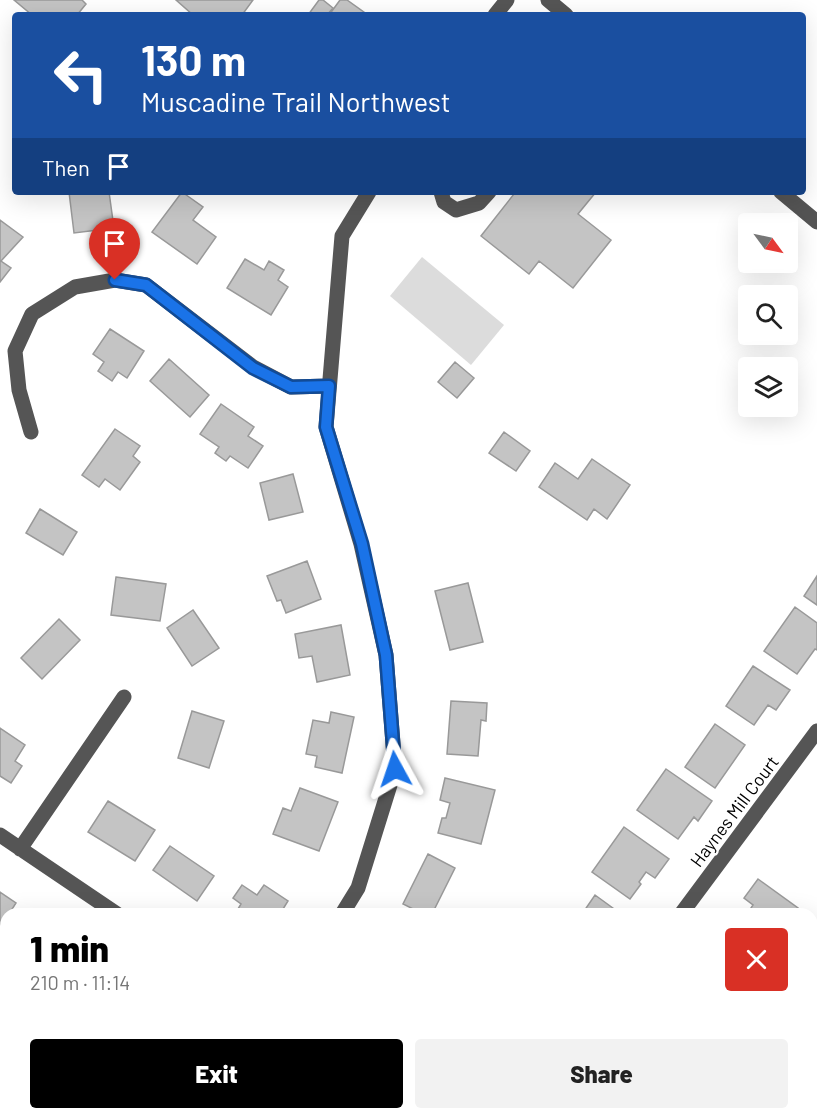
<!DOCTYPE html>
<meta charset="utf-8">
<style>
:root{--surface:#fff;--page:#f2f2f2;--text:#222;--muted:#767676;--accent:#000}
body{margin:0;font-family:Barlow,sans-serif;background:var(--page);color:var(--text);height:100vh;display:flex;flex-direction:column;font-size:22px;white-space:nowrap}
*{box-sizing:border-box;margin:0}
p{font-size:20px;color:var(--muted)}
.icon{flex:none;width:33px;height:33px;fill:none;stroke:currentColor;stroke-width:2;stroke-linecap:round;stroke-linejoin:round}
.map{position:relative;flex:1;overflow:hidden}
.details{position:absolute;left:0px;top:908px;width:818px;height:212px;display:flex;flex-direction:column;background:var(--surface);border-radius:18px 18px 0 0;box-shadow:0 6px 24px #0002}
.details>*{flex:none}
.hud{position:absolute;left:12px;top:12px;width:794px;height:183px;border-radius:6px;box-shadow:0 6px 24px #0002;background:#1a4fa0;color:#fff;overflow:hidden}
.needle{width:39px;rotate:123deg}
.buttons{position:absolute;left:738px;top:213px;display:grid;gap:12px}
.buttons a{display:grid;place-items:center;width:60px;height:60px;border-radius:6px;background:var(--surface);box-shadow:0 6px 24px #0002;font-size:30px}
.pin{position:absolute;display:grid;place-items:center;width:51px;height:51px;color:#fff;margin:-62px -26px;border-radius:50% 50% 50% 0;rotate:-45deg;box-shadow:0 0 6px #0007}
.pin .icon{rotate:45deg}
.me{position:absolute;width:66px;margin:-33px;rotate:355deg;stroke-linejoin:round;filter:drop-shadow(0 0 4px #0008)}
.turn{display:flex;align-items:center;gap:21px;height:126px;padding:0 30px;font-size:27px}
.turn .icon{width:78px;height:78px;stroke-width:2.5}
.turn b{display:block;font-size:42px;line-height:51px}
.then{display:flex;align-items:center;height:57px;padding:0 30px;background:#0003;gap:12px;font-size:22px}
.round{display:grid;place-items:center;flex:none;width:63px;height:63px;border-radius:6px;background:var(--page)}
.headline{display:flex;align-items:center;justify-content:space-between;height:102px;padding:0 30px}
h1{font-size:36px;font-weight:800;line-height:45px;color:var(--accent)}
.cta{display:flex;gap:12px;margin-top:auto;padding:12px 30px}
.cta a{flex:1;height:69px;border-radius:6px;background:var(--accent);color:#fff;font-size:24px;font-weight:800;line-height:69px;text-align:center}
.cta a+a{background:var(--page);color:var(--text)}
.map>svg:first-child{display:block}
</style>
<div class="map">
<svg width="817" height="1118" viewBox="0 0 817 1118">
<rect width="100%" height="100%" fill="#fff"/>
<path fill="#dcdcdc" d="M 422,257 L 504,325 L 471,365 L 390,296 Z"/>
<path fill="#c4c4c4" stroke="#999" stroke-width="1.5" d="M 14,0 L 82,0 L 86,4 L 77,15 L 32,15 Z
M 176,0 L 253,0 L 242,15 L 193,15 Z
M 319,0 L 323,0 L 333,8 L 327,15 L 308,15 Z
M 340,0 L 347,0 L 368,15 L 329,15 Z
M 69,192 L 109,192 L 114,228 L 74,233 Z
M 182,192 L 203,207 L 193,220 L 216,237 L 197,264 L 152,232 Z
M 511,192 L 596,192 L 578,214 L 611,240 L 573,288 L 539,261 L 529,274 L 481,236 L 514,194 Z
M 0,220 L 23,237 L 1,261 L 11,268 L 0,282 Z
M 245,259 L 264,270 L 269,261 L 284,270 L 278,280 L 288,287 L 271,315 L 227,288 Z
M 110,329 L 144,351 L 127,378 L 118,372 L 112,381 L 98,371 L 104,362 L 93,354 Z
M 169,359 L 209,395 L 190,417 L 150,381 Z
M 455,362 L 474,378 L 457,398 L 438,382 Z
M 221,404 L 254,427 L 248,436 L 263,446 L 248,468 L 230,456 L 226,461 L 215,453 L 219,447 L 200,434 Z
M 115,429 L 140,446 L 133,456 L 140,462 L 120,490 L 105,479 L 99,487 L 82,475 Z
M 504,432 L 530,451 L 516,471 L 489,453 Z
M 592,459 L 630,485 L 607,519 L 594,509 L 587,520 L 539,487 L 555,463 L 578,479 Z
M 293,474 L 303,512 L 269,520 L 260,483 Z
M 40,509 L 77,532 L 63,555 L 26,533 Z
M 307,561 L 321,599 L 286,613 L 281,600 L 277,601 L 267,576 Z
M 817,576 L 817,605 L 804,596 Z
M 116,577 L 166,584 L 160,621 L 111,615 Z
M 468,583 L 483,642 L 450,650 L 435,591 Z
M 795,607 L 817,623 L 817,650 L 815,649 L 797,674 L 764,651 Z
M 193,610 L 219,648 L 192,666 L 167,628 Z
M 59,619 L 80,640 L 42,679 L 21,658 Z
M 341,625 L 350,675 L 317,682 L 312,656 L 299,658 L 295,634 Z
M 753,666 L 790,690 L 776,710 L 768,705 L 754,725 L 726,706 Z
M 451,701 L 487,703 L 486,721 L 481,720 L 478,756 L 447,754 Z
M 192,711 L 224,721 L 209,768 L 178,758 Z
M 331,712 L 354,717 L 342,773 L 315,767 L 317,756 L 306,754 L 313,720 L 329,723 Z
M 715,724 L 745,745 L 715,788 L 685,767 Z
M 0,728 L 25,745 L 15,761 L 22,766 L 11,783 L 0,776 Z
M 666,769 L 712,801 L 698,821 L 694,817 L 678,839 L 637,810 Z
M 445,778 L 495,790 L 481,844 L 438,833 L 442,818 L 446,818 L 450,803 L 440,800 Z
M 300,788 L 338,802 L 319,851 L 273,834 L 283,808 L 291,811 Z
M 108,801 L 155,830 L 135,861 L 88,832 Z
M 624,827 L 669,859 L 655,878 L 646,872 L 639,882 L 641,884 L 630,899 L 592,872 Z
M 170,846 L 214,876 L 197,901 L 153,870 Z
M 428,854 L 455,868 L 432,914 L 423,914 L 403,904 Z
M 758,879 L 798,908 L 794,914 L 747,914 L 753,905 L 744,898 Z
M 242,885 L 257,895 L 264,885 L 288,901 L 280,914 L 235,914 L 241,904 L 233,898 Z
M 0,892 L 16,903 L 9,914 L 6,914 L 6,917 L 0,926 Z
M 595,895 L 621,914 L 582,914 Z
M 0,1068 L 6,1072 L 6,1111 L 0,1107 Z
M 812,1101 L 817,1104 L 817,1118 L 787,1118 L 790,1113 L 812,1113 Z
M 35,1113 L 65,1113 L 73,1118 L 32,1118 Z
M 278,1113 L 338,1113 L 340,1118 L 280,1118 Z
M 454,1113 L 484,1113 L 482,1118 L 453,1118 Z"/>
<g fill="none" stroke-linecap="round" stroke-linejoin="round">
<path stroke="#555" stroke-width="15" d="M 548,0 L 566,15
M 495,15 L 507,0
M 441,192 L 444,202 L 456,210 L 479,203 L 489,192
M 781,192 L 817,222
M 31,432 L 19,390 L 15,351 L 32,314 L 75,287 L 115,280 L 146,285 L 253,367 L 291,387 L 329,386
M 0,835 L 117,914
M 20,849 L 124,697
M 342,914 L 358,888 L 395,769 L 386,655 L 361,544 L 326,427 L 342,236 L 369,192
M 681,914 L 817,731
M 538,1118 L 539,1113"/>
</g>
<g fill="none" stroke-linecap="round" stroke-linejoin="round">
<defs>
<path id="route" d="M 115,280 L 146,285 L 253,368 L 291,387 L 329,386 L 326,427 L 362,544 L 386,655 L 395,769"/>
</defs>
<use href="#route" stroke="#114b97" stroke-width="15"/>
<use href="#route" stroke="#1a73e8" stroke-width="10"/>
</g>
<g text-anchor="middle" dominant-baseline="central" stroke-width="4.5" stroke-linejoin="round" paint-order="stroke">
<g font-size="18" fill="#000" stroke="#fff">
<text transform="translate(734 811) rotate(-53)">Haynes Mill Court</text>
</g>
</g>
</svg>
<div class="buttons">
<a><svg class="needle" viewBox="-14 -14 28 28"><path d="M0-13l5 13h-10z" fill="#e53935"/><path d="M0 13l5-13h-10z" fill="#767676"/></svg></a>
<a><svg class="icon" aria-label="search" viewBox="0 0 24 24"><circle cx="10" cy="10" r="6"/><path d="M15 15l6 6"/></svg></a>
<a><svg class="icon" aria-label="layers" viewBox="0 0 24 24"><path d="M12 4l9 5-9 5-9-5zM3 14l9 5 9-5"/></svg></a>
</div>
<div class="pin" style="left:115px;top:280px;background:#d93025"><svg class="icon" aria-label="arrive" viewBox="0 0 24 24"><path d="M6 21V4h12l-3 4 3 4H6"/></svg></div>
<svg class="me" style="left:395px;top:769px" viewBox="-20 -20 40 40"><path d="M0-17L14 15 0 8-14 15z" fill="#1a73e8" stroke="#fff" stroke-width="4"/></svg>
<div class="hud">
<div class="turn"><svg class="icon" aria-label="left" viewBox="0 0 24 24"><path d="M17 20v-9H6M10 6l-5 5 5 5"/></svg><div><b>130 m</b>Muscadine Trail Northwest</div></div>
<div class="then">Then<svg class="icon" aria-label="arrive" viewBox="0 0 24 24"><path d="M6 21V4h12l-3 4 3 4H6"/></svg></div>
</div>
<section class="details">
<div class="headline"><div><h1>1 min</h1><p>210 m · 11:14</p></div><a class="round" style="background:#d93025;color:#fff"><svg class="icon" aria-label="close" viewBox="0 0 24 24"><path d="M6 6l12 12M18 6L6 18"/></svg></a></div>
<div class="cta"><a>Exit</a><a>Share</a></div>
</section>
</div>
